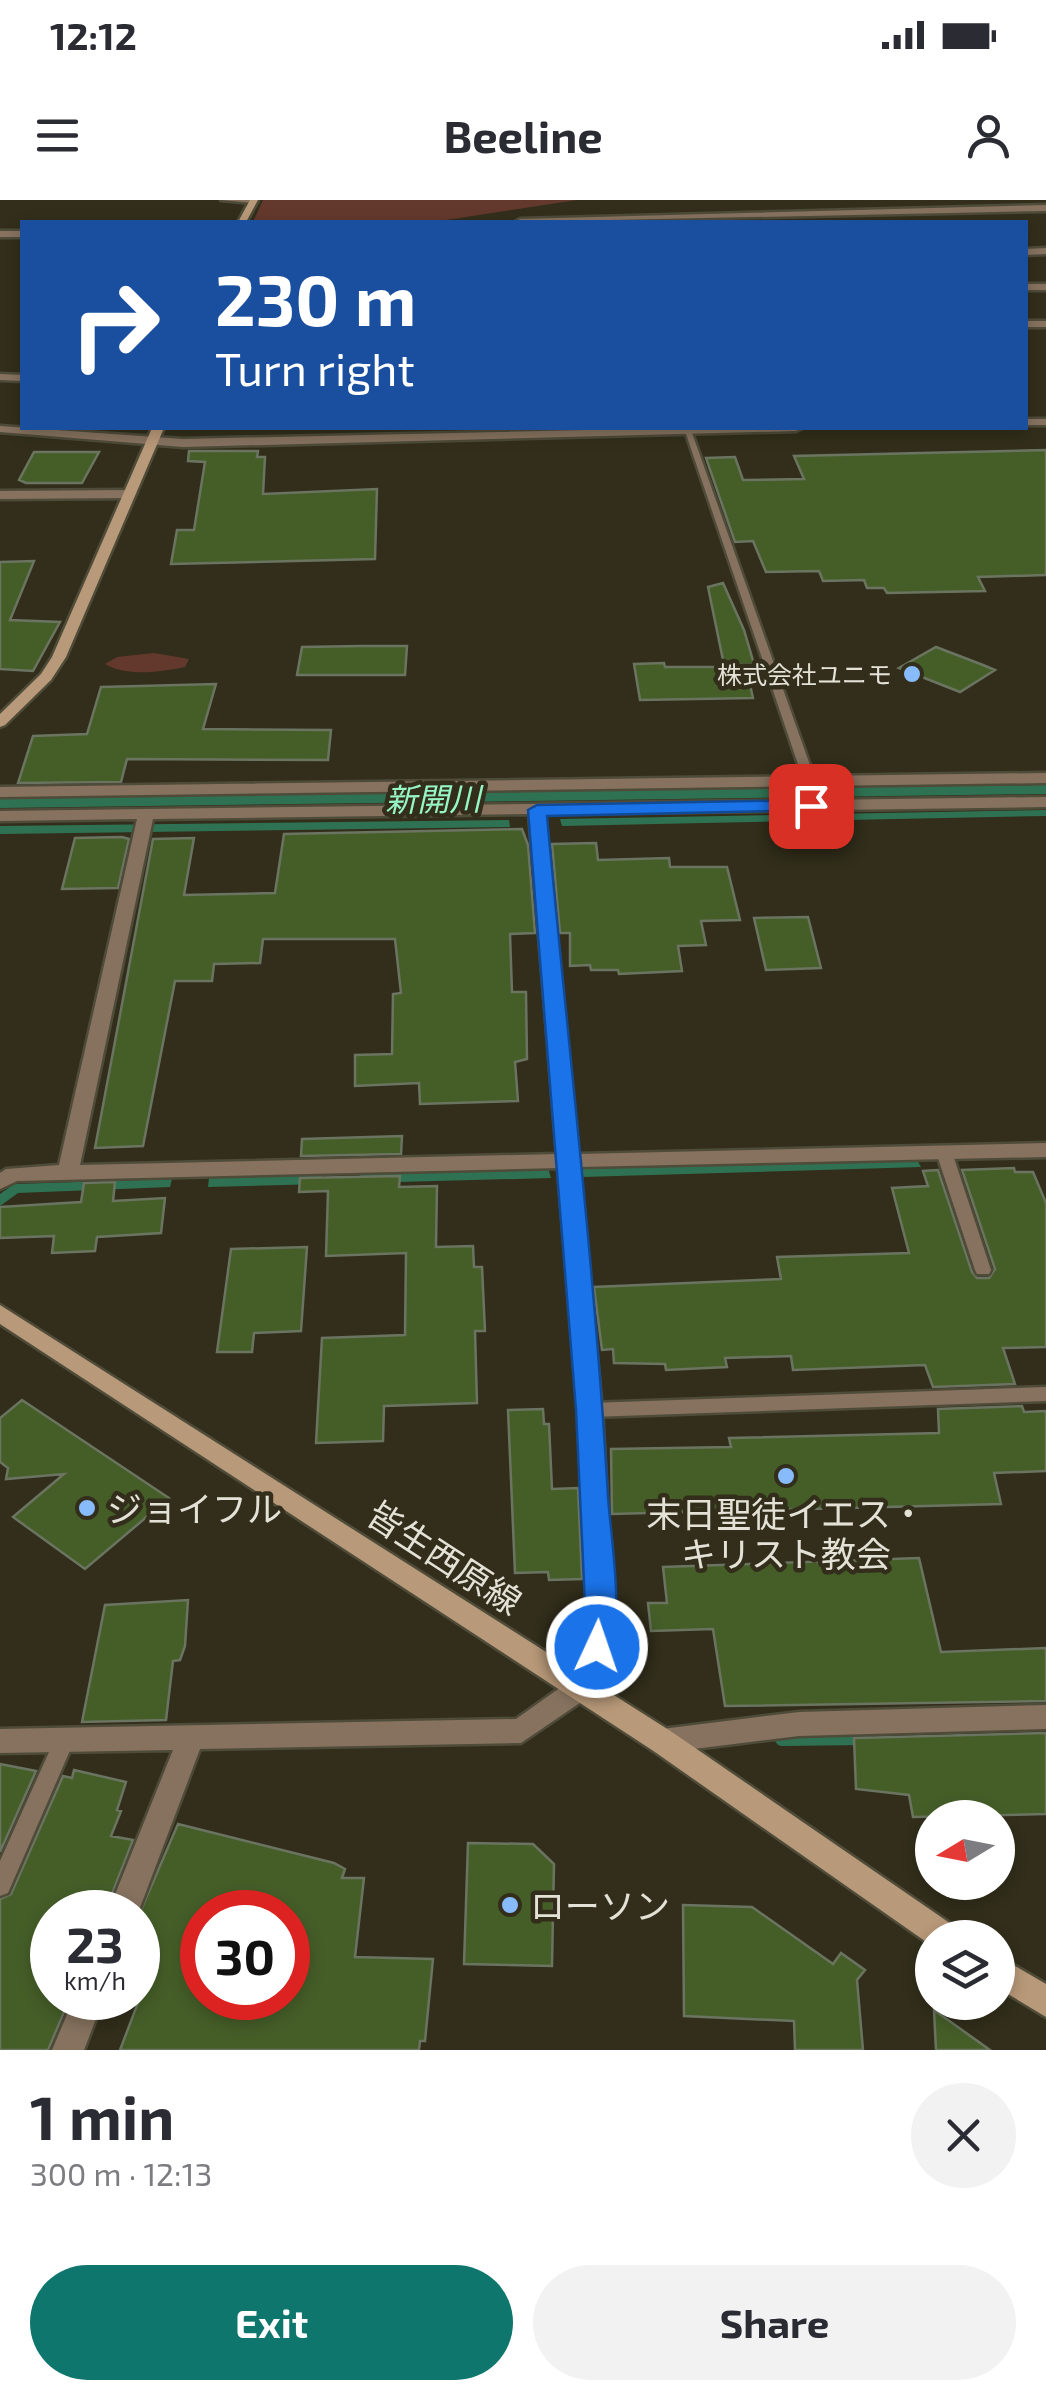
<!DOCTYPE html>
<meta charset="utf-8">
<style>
:root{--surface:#fff;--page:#f2f2f3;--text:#2b2b33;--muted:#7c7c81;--accent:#0f766e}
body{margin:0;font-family:"Exo 2","Noto Sans JP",sans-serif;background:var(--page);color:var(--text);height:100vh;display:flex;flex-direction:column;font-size:38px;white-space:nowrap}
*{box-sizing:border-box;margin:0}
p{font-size:32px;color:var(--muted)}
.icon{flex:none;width:55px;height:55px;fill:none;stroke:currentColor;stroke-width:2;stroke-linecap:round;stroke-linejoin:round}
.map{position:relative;height:1850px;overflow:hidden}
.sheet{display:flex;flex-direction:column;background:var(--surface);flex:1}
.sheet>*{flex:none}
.banner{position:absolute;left:20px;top:20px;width:1008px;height:210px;border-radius:0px;box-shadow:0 5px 15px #0003;background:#1a4fa0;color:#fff;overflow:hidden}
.needle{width:65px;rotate:260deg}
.tools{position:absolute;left:915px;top:1600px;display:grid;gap:20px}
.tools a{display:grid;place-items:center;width:100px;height:100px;border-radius:50%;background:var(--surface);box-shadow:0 5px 15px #0003;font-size:50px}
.speed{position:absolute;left:30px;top:1690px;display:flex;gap:20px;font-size:50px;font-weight:700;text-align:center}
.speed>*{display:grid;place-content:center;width:130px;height:130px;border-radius:50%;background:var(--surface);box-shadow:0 5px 15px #0003;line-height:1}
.speed small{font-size:25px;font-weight:400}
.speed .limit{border:15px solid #d22;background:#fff;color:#111}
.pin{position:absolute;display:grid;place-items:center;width:85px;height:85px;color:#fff;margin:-42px;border-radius:20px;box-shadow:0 5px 15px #0006}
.me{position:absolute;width:110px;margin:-55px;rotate:3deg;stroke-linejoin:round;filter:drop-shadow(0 0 8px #0008)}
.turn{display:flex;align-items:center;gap:35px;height:210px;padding:0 30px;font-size:45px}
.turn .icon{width:130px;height:130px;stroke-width:2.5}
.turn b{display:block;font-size:70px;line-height:85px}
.round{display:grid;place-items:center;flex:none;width:105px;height:105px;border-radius:52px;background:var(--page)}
.overview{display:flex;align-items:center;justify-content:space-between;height:170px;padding:0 30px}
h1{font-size:60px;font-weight:700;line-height:75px}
.action{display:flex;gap:20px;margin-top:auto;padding:20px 30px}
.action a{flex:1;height:115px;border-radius:60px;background:var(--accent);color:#fff;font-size:40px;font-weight:700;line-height:115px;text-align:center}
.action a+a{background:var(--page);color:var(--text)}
.status{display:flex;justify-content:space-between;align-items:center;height:70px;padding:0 50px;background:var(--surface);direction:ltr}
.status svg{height:28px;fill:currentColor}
header{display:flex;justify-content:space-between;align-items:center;height:130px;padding:0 30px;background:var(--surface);font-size:45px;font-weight:700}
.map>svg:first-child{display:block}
</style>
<div class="status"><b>12:12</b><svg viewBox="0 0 49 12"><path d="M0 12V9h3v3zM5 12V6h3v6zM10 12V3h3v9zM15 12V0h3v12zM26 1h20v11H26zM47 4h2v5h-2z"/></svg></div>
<header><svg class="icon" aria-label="menu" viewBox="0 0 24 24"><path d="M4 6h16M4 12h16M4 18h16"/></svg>Beeline<svg class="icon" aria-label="person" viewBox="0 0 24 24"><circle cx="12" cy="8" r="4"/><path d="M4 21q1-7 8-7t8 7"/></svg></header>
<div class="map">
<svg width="1046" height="1850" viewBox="0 0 1046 1850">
<rect width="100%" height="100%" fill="#322e1b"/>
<path fill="#64392d" d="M 263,0 L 577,0 L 433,22 L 253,22 Z
M 154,453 L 189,459 L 185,467 C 161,472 127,477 105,464 L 117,457 Z"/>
<path fill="#2f7253" d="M 1046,583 L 1046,594 L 0,608 L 0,596 Z
M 1046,610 L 1046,616 L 562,626 L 560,619 Z
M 509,620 L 510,627 L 0,634 L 0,626 Z
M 916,958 L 921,967 L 582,977 L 581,969 Z
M 548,968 L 551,978 L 360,983 L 360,972 Z
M 322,974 L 322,984 L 208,987 L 209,978 Z
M 172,979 L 170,987 L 18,993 L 0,1006 L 0,994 L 14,984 Z"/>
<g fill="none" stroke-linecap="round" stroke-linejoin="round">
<path stroke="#2f7253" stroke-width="14" d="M 782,1539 L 865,1538"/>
</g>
<path fill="#455e28" stroke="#6a7461" stroke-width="2.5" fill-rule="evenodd" d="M 1046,250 L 1046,375 L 978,377 L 985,391 L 887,393 L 884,388 L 867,388 L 864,380 L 823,381 L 819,371 L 766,372 L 753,341 L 735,342 L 706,258 L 735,257 L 743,280 L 804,279 L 794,256 Z
M 189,251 L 258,251 L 257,257 L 265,257 L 263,294 L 377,289 L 375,359 L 171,364 L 177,330 L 194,330 L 205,262 L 188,261 Z
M 34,252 L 99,252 L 82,283 L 26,283 L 19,280 Z
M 34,361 L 10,420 L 60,422 L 33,471 L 0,469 L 0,362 Z
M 723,383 L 744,430 L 754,464 L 724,465 L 708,387 Z
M 362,446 L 407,446 L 405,475 L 297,475 L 302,447 Z
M 936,447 L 983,465 L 995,470 L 960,492 L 899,468 Z
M 664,463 L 665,467 L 746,467 L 753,498 L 640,500 L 634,464 Z
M 216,484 L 203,529 L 331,530 L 328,560 L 127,559 L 121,582 L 18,583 L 33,536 L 87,534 L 101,487 Z
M 522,629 L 528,645 L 535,733 L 510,734 L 512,792 L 526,792 L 527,859 L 515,862 L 518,901 L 420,904 L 419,883 L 355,886 L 355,855 L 392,854 L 393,794 L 401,793 L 395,739 L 263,739 L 260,763 L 214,764 L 212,781 L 175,781 L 143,946 L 95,948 L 153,639 L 194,638 L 184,695 L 275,693 L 284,634 Z
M 122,637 L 129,639 L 118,688 L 62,689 L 75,638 Z
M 596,643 L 598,660 L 669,658 L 670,667 L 727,667 L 740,720 L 701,721 L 706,745 L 678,746 L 682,771 L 619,774 L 618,770 L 591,770 L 590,765 L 570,766 L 570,733 L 560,733 L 552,644 Z
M 808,717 L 821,768 L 766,770 L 754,718 Z
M 402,936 L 401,954 L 301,956 L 302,939 Z
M 1014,968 L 1015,972 L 1033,972 L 1046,1003 L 1046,1147 L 1003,1148 L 1015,1184 L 933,1187 L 925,1165 L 793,1170 L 791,1156 L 725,1158 L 727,1167 L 666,1170 L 665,1164 L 614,1163 L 613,1149 L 602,1150 L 594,1087 L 781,1079 L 777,1057 L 909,1053 L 892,988 L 928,986 L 923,971 L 938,970 L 972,1072 L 977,1078 L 989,1078 L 995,1069 L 962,970 Z
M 400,976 L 399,987 L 437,986 L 436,1047 L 473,1046 L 474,1067 L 482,1067 L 485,1131 L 475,1131 L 477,1203 L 384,1206 L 383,1241 L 316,1243 L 322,1138 L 405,1135 L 406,1053 L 326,1056 L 328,991 L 299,992 L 300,978 Z
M 115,982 L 113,1001 L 165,998 L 161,1033 L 97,1037 L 95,1051 L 52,1053 L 54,1036 L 0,1038 L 0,1007 L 81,1002 L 84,983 Z
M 307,1047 L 301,1131 L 254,1133 L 252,1152 L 217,1152 L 231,1049 Z
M 22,1200 L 169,1298 L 85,1369 L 13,1317 L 64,1274 L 6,1279 L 8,1268 L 0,1262 L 0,1218 Z
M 1022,1206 L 1024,1212 L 1046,1211 L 1046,1271 L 994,1273 L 1001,1304 L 612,1314 L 611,1249 L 731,1247 L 729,1238 L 939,1233 L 938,1209 Z
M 543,1209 L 544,1224 L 549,1224 L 552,1289 L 578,1288 L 582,1379 L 549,1380 L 548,1372 L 515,1373 L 508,1210 Z
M 919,1358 L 941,1452 L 1046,1448 L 1046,1501 L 725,1506 L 713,1429 L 651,1431 L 648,1403 L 667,1403 L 663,1367 Z
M 188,1400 L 185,1446 L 180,1460 L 173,1461 L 166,1520 L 82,1522 L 105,1405 Z
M 1046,1533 L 1046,1614 L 913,1617 L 909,1595 L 856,1589 L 854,1538 Z
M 0,1564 L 36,1571 L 0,1652 Z
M 74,1570 L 126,1582 L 117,1610 L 121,1611 L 111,1636 L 133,1640 L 105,1712 L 52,1712 L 52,1798 L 70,1798 L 48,1850 L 0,1850 L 0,1699 L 11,1694 L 63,1576 L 72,1578 Z
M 178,1624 L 334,1663 L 345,1669 L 342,1678 L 364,1678 L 355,1757 L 433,1759 L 425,1841 L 420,1841 L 419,1850 L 120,1850 L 155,1758 L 138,1754 L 138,1717 ZM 202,1712 L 288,1712 L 288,1798 L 202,1798 Z
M 468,1643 L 533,1644 L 554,1664 L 552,1766 L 464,1764 Z
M 683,1705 L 752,1707 L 833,1764 L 841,1753 L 865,1770 L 857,1780 L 863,1850 L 795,1850 L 794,1821 L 684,1816 Z
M 934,1810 L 990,1850 L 936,1850 Z"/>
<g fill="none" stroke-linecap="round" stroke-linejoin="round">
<defs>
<path id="lane" d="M 684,228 L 691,230 L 816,582 L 814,585 L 810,586 L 804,582 Z
M 944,947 L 952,952 L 991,1070 L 989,1074 L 977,1074 L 975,1070 L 936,952 Z
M 1046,1187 L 1046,1201 L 590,1217 L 584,1215 L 581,1210 L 584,1205 L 590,1203 Z
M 65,1530 L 72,1532 L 75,1539 L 8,1693 L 0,1696 L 0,1661 L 58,1532 Z"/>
<path id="street" d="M 221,0 L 257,0 L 253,3 Z
M 1046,5 L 1046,11 L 515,22 L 520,19 Z
M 0,31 L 22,31 L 22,37 L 0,37 Z
M 1046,48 L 1046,54 L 1025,55 L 1025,49 Z
M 1025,84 L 1046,84 L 1046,90 L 1025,90 Z
M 1025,121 L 1046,121 L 1046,127 L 1025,127 Z
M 0,174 L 22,175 L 22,181 L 0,180 Z
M 1025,219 L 1046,219 L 1046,225 L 1025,225 Z
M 0,226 L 183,239 L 674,228 L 802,228 L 796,231 L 183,247 L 0,232 Z
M 0,291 L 130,290 L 136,294 L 130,298 L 0,299 Z
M 1046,573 L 1046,583 L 0,597 L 0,587 Z
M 1046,597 L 1046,607 L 545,614 L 578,954 L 1046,943 L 1046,957 L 579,967 L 602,1210 L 613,1404 L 610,1447 L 587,1498 L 521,1543 L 200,1549 L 138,1713 L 108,1712 L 173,1550 L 0,1553 L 0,1529 L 516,1519 L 568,1482 L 584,1447 L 587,1404 L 578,1210 L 558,968 L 17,981 L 0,989 L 0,973 L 6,969 L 59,965 L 137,619 L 0,621 L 0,611 ZM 529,614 L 557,954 L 80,965 L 153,619 Z
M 1046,1505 L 1046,1529 L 799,1536 L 662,1553 L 652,1550 L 648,1541 L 652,1532 L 662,1529 L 799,1512 Z
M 74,1798 L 104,1798 L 84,1850 L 52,1850 Z"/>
<path id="secondary" d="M 250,0 L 258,0 L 246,22 L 238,22 Z
M 152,228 L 164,228 L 66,457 L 51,480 L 5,525 L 0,527 L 0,514 L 41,474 L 52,457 Z
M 0,1105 L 672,1532 L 957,1728 L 961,1738 L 932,1738 L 932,1746 L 652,1550 L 0,1124 Z
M 998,1756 L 1046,1784 L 1046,1817 L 998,1788 Z"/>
</defs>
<use href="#lane" stroke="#4e4b39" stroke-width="5"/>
<use href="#street" stroke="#4e4b39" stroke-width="5"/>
<use href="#secondary" stroke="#4e4b39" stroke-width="5"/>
<use href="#lane" fill="#86725f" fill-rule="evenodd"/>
<use href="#street" fill="#86725f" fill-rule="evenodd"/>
<use href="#secondary" fill="#b89979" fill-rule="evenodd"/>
</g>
<path fill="#1a73e8" stroke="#114b97" stroke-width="2.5" d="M 811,600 L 817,602 L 817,610 L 547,616 C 568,843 595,1070 608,1297 C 611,1339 625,1419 608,1456 L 597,1460 L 586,1456 L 582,1447 L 585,1404 L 576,1210 L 528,610 L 537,605 Z"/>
<g fill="#87bbfc" stroke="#322e1b" stroke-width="4">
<circle cx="912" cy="474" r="10"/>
<circle cx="786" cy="1276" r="10"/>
<circle cx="87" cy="1308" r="10"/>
<circle cx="510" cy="1705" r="10"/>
</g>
<g text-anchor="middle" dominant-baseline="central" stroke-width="9" stroke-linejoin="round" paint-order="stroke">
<g font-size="25" fill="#e4e2d6" stroke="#322e1b" text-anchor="end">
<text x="892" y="474">株式会社ユニモ</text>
</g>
<g font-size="32" font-style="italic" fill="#96f6c6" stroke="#322e1b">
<text transform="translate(433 598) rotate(-1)">新開川</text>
</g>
<g font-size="35" fill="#e4e2d6" stroke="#322e1b" text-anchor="start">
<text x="107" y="1308">ジョイフル</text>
<text x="786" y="1313" text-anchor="middle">末日聖徒イエス・<tspan x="786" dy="40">キリスト教会</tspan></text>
<text x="530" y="1705">ローソン</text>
</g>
<g font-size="35" fill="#e4e2d6" stroke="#322e1b">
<text transform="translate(445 1357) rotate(33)">皆生西原線</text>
</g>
</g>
</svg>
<div class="tools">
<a><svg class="needle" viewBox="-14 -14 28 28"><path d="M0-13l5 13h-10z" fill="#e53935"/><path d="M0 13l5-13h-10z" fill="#7c7c81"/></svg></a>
<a><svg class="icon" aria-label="layers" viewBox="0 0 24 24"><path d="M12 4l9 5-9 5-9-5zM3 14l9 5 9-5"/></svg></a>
</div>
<div class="speed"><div>23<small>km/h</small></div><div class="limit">30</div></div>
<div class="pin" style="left:811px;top:606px;background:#d93025"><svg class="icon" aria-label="arrive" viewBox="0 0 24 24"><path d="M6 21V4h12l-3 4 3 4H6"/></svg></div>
<svg class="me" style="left:597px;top:1447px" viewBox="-20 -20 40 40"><circle r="17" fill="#1a73e8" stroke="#fff" stroke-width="3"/><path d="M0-11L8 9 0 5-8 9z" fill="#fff"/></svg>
<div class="banner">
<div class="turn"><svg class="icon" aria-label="right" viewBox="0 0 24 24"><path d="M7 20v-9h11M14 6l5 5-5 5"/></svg><div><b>230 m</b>Turn right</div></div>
</div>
</div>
<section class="sheet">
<div class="overview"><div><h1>1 min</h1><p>300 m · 12:13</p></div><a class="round"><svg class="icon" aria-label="close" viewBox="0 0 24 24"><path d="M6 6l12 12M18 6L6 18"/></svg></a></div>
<div class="action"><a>Exit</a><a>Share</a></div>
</section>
